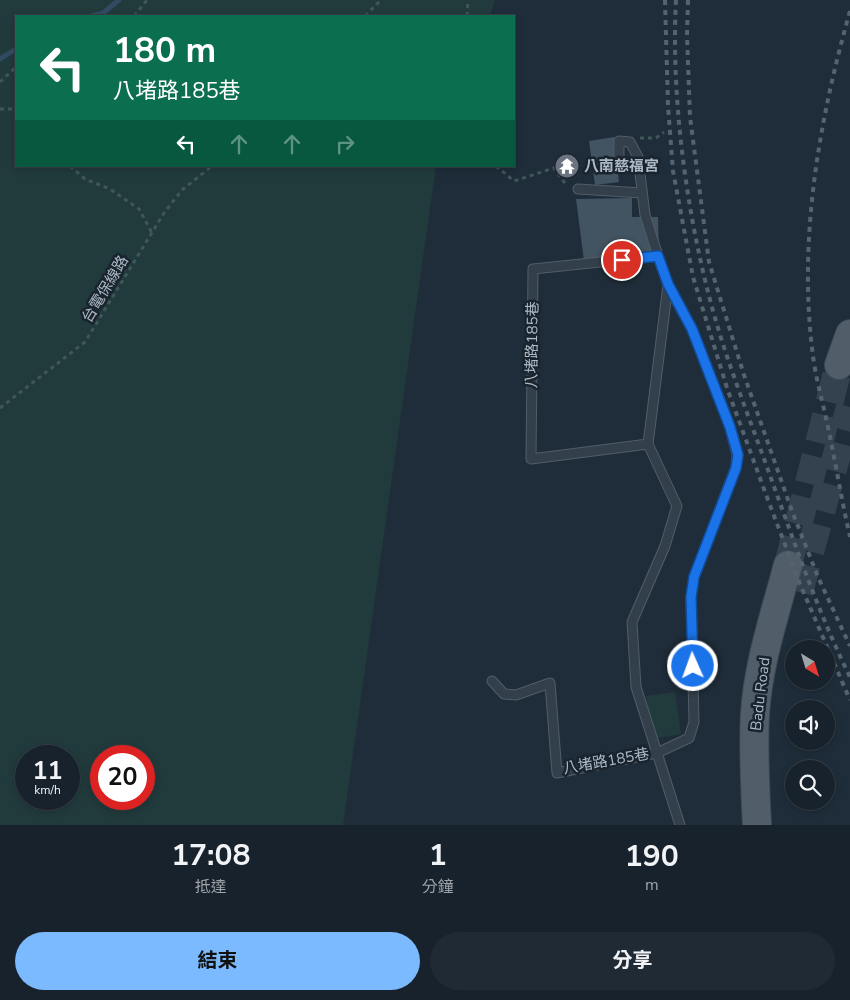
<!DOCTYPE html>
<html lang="zh-TW">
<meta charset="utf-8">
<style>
:root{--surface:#17222c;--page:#202a34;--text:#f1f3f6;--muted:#9ea4a9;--line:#363f48;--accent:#7bbafe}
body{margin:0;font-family:"Nunito Sans","Noto Sans TC",sans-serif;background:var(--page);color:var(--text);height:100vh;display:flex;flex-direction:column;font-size:19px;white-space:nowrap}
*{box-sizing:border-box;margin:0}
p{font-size:16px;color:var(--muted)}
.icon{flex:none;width:28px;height:28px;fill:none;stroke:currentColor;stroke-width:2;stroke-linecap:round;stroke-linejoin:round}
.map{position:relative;height:825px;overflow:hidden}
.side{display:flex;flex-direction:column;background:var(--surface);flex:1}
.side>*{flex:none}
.top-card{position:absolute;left:15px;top:15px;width:500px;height:152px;border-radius:0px;box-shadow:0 2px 8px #0003,0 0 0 1px var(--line);background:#0b6e4f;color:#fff;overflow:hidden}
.needle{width:32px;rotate:142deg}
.tools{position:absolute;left:785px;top:640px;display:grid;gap:10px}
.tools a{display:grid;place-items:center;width:50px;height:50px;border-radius:50%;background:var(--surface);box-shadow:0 2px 8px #0003,0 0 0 1px var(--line);font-size:25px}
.speed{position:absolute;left:15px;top:745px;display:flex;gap:10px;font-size:25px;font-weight:700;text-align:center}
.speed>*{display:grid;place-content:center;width:65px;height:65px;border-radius:50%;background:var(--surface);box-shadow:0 2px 8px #0003,0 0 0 1px var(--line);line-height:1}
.speed small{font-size:12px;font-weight:400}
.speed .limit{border:8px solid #d22;background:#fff;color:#111}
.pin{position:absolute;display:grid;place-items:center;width:42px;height:42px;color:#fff;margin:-21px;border:2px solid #fff;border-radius:50%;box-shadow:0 1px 5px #0007}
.me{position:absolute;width:55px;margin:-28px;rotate:358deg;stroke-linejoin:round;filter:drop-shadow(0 0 4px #0008)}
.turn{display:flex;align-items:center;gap:18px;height:105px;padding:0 15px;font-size:22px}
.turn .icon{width:65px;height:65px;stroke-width:2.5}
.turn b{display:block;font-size:35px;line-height:42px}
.lanes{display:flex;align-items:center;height:48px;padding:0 15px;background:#0003;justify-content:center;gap:25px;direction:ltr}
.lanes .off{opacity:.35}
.eta{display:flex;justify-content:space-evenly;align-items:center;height:85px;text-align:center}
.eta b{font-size:30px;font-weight:700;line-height:35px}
.action{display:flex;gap:10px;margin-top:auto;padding:10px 15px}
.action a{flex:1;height:58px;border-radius:30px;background:var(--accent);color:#111;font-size:20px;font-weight:700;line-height:58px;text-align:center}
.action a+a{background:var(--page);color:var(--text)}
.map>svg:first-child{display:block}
</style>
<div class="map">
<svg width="850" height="825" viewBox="0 0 850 825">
<rect width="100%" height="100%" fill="#1f2d3a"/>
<path fill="#213a3b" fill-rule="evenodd" d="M 0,0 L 495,0 L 490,16 L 16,16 L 16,166 L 436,166 L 343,825 L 0,825 ZM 26,756 L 69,756 L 69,799 L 26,799 ZM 101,756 L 144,756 L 144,799 L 101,799 Z
M 675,692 L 681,734 L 652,739 L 646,696 Z"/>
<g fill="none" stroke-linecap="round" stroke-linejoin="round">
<path stroke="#324b62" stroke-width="5" d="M 92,16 L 103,13 L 119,0
M 0,59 L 16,49"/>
</g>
<path fill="#425361" d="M 614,137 L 619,182 L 595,185 L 589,141 Z
M 632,198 L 632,217 L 658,217 L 659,258 L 584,261 L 576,199 Z"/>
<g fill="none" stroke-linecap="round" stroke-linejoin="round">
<path stroke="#34424f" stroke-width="28" stroke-dasharray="28 14" stroke-linecap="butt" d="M 788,565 L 839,365
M 799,592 L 850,407"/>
<defs>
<path id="service" d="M 619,157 L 619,141 L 630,142 L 638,157 L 645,215 L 658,256
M 578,189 L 642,193
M 648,444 L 531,459 L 533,269 L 658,256 L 668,285 L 648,444 L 677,506 L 665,546 L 632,622 L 636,687 L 680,825
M 492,681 L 504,694 L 516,695 L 550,683 L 557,773 L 657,753 L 689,738 L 694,722 L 691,597 L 694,577 L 736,467 L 737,455 L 730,427 L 692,329 L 668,285"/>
<path id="primary" d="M 839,365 L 850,334
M 757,825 C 755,788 753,751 755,714 C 758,664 775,614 788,565"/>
</defs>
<use href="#service" stroke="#515d67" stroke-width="11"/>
<use href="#primary" stroke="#3d4853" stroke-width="30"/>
<path stroke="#3f5758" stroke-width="3" stroke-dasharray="4 4" stroke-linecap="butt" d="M 134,16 L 147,0
M 365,16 L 381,0
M 467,16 L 468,0
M 0,82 L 16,67
M 0,109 L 16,109
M 640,138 L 656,138 L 664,132
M 70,166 L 85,179 L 110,189 L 139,209 L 152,233
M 496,166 L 514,181 L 554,168 L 567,186
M 0,408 L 85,342 L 164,213 L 182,190 L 212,166"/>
<use href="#service" stroke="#333f4a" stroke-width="9"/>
<use href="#primary" stroke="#515e6a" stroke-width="28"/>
<path stroke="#556371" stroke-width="4" stroke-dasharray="5 5" stroke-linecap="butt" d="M 665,0 L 668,106 L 673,171 L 693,277 L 727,388 L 768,500 L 800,584 L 850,700
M 676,0 C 671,92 685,202 708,292 C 724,356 750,419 772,481 C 796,547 819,614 850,677
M 688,0 L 687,35 L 690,117 L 709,262 L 744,375 L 792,511 L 818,577 L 850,646
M 850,11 C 818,124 797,246 814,363 C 817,382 822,400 826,418 C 835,458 841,498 850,537"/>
</g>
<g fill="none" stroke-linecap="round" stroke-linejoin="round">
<defs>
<path id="route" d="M 622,260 L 658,256 L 668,284 L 692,329 L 730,427 L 738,455 L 736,468 L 694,577 L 691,597 L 693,666"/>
</defs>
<use href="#route" stroke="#114b97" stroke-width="12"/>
<use href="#route" stroke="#1a73e8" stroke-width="9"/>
</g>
<defs>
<symbol id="temple-disc" viewBox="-11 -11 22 22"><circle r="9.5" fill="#6b7280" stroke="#19242e"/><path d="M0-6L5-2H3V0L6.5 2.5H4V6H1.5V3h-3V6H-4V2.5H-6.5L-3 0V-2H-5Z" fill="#fff"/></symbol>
</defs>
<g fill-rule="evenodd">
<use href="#temple-disc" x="553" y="152" width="28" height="28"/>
</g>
<g text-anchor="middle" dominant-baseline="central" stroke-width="5" stroke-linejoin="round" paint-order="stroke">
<g font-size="15" font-weight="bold" fill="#adbac6" stroke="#19242e" text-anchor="start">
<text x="584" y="166">八南慈福宮</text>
</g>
<g font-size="15" fill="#adbac6" stroke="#19242e">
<text transform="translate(105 289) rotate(-59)">台電保線路</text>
<text transform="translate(532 345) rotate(-89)">八堵路185巷</text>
<text transform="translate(760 694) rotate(-83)">Badu Road</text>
<text transform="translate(606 761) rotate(-10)">八堵路185巷</text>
</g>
</g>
</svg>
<div class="tools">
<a><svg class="needle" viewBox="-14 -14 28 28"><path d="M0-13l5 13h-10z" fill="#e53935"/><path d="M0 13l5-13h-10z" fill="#9ea4a9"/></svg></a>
<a><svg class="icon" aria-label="sound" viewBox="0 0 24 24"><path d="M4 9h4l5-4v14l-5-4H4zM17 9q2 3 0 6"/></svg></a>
<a><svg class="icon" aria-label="search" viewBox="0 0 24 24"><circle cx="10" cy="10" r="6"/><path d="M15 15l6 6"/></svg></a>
</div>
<div class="speed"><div>11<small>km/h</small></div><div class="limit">20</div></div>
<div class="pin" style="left:622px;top:260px;background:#d93025"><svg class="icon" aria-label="arrive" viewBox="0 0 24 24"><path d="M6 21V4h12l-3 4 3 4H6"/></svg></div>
<svg class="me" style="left:693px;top:666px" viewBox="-20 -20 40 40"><circle r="17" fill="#1a73e8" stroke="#fff" stroke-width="3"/><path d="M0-11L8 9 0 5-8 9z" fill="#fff"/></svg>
<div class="top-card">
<div class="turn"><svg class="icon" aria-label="left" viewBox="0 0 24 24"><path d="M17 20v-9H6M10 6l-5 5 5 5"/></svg><div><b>180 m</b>八堵路185巷</div></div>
<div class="lanes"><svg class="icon" aria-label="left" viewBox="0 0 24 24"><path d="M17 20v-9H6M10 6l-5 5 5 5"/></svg><svg class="icon off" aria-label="ahead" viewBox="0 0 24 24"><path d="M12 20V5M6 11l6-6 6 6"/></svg><svg class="icon off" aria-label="ahead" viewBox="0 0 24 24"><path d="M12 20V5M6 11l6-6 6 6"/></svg><svg class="icon off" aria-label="right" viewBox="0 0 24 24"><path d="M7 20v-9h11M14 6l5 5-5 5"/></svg></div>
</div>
</div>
<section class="side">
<div class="eta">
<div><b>17:08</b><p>抵達</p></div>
<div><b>1</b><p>分鐘</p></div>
<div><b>190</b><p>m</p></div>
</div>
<div class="action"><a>結束</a><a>分享</a></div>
</section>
